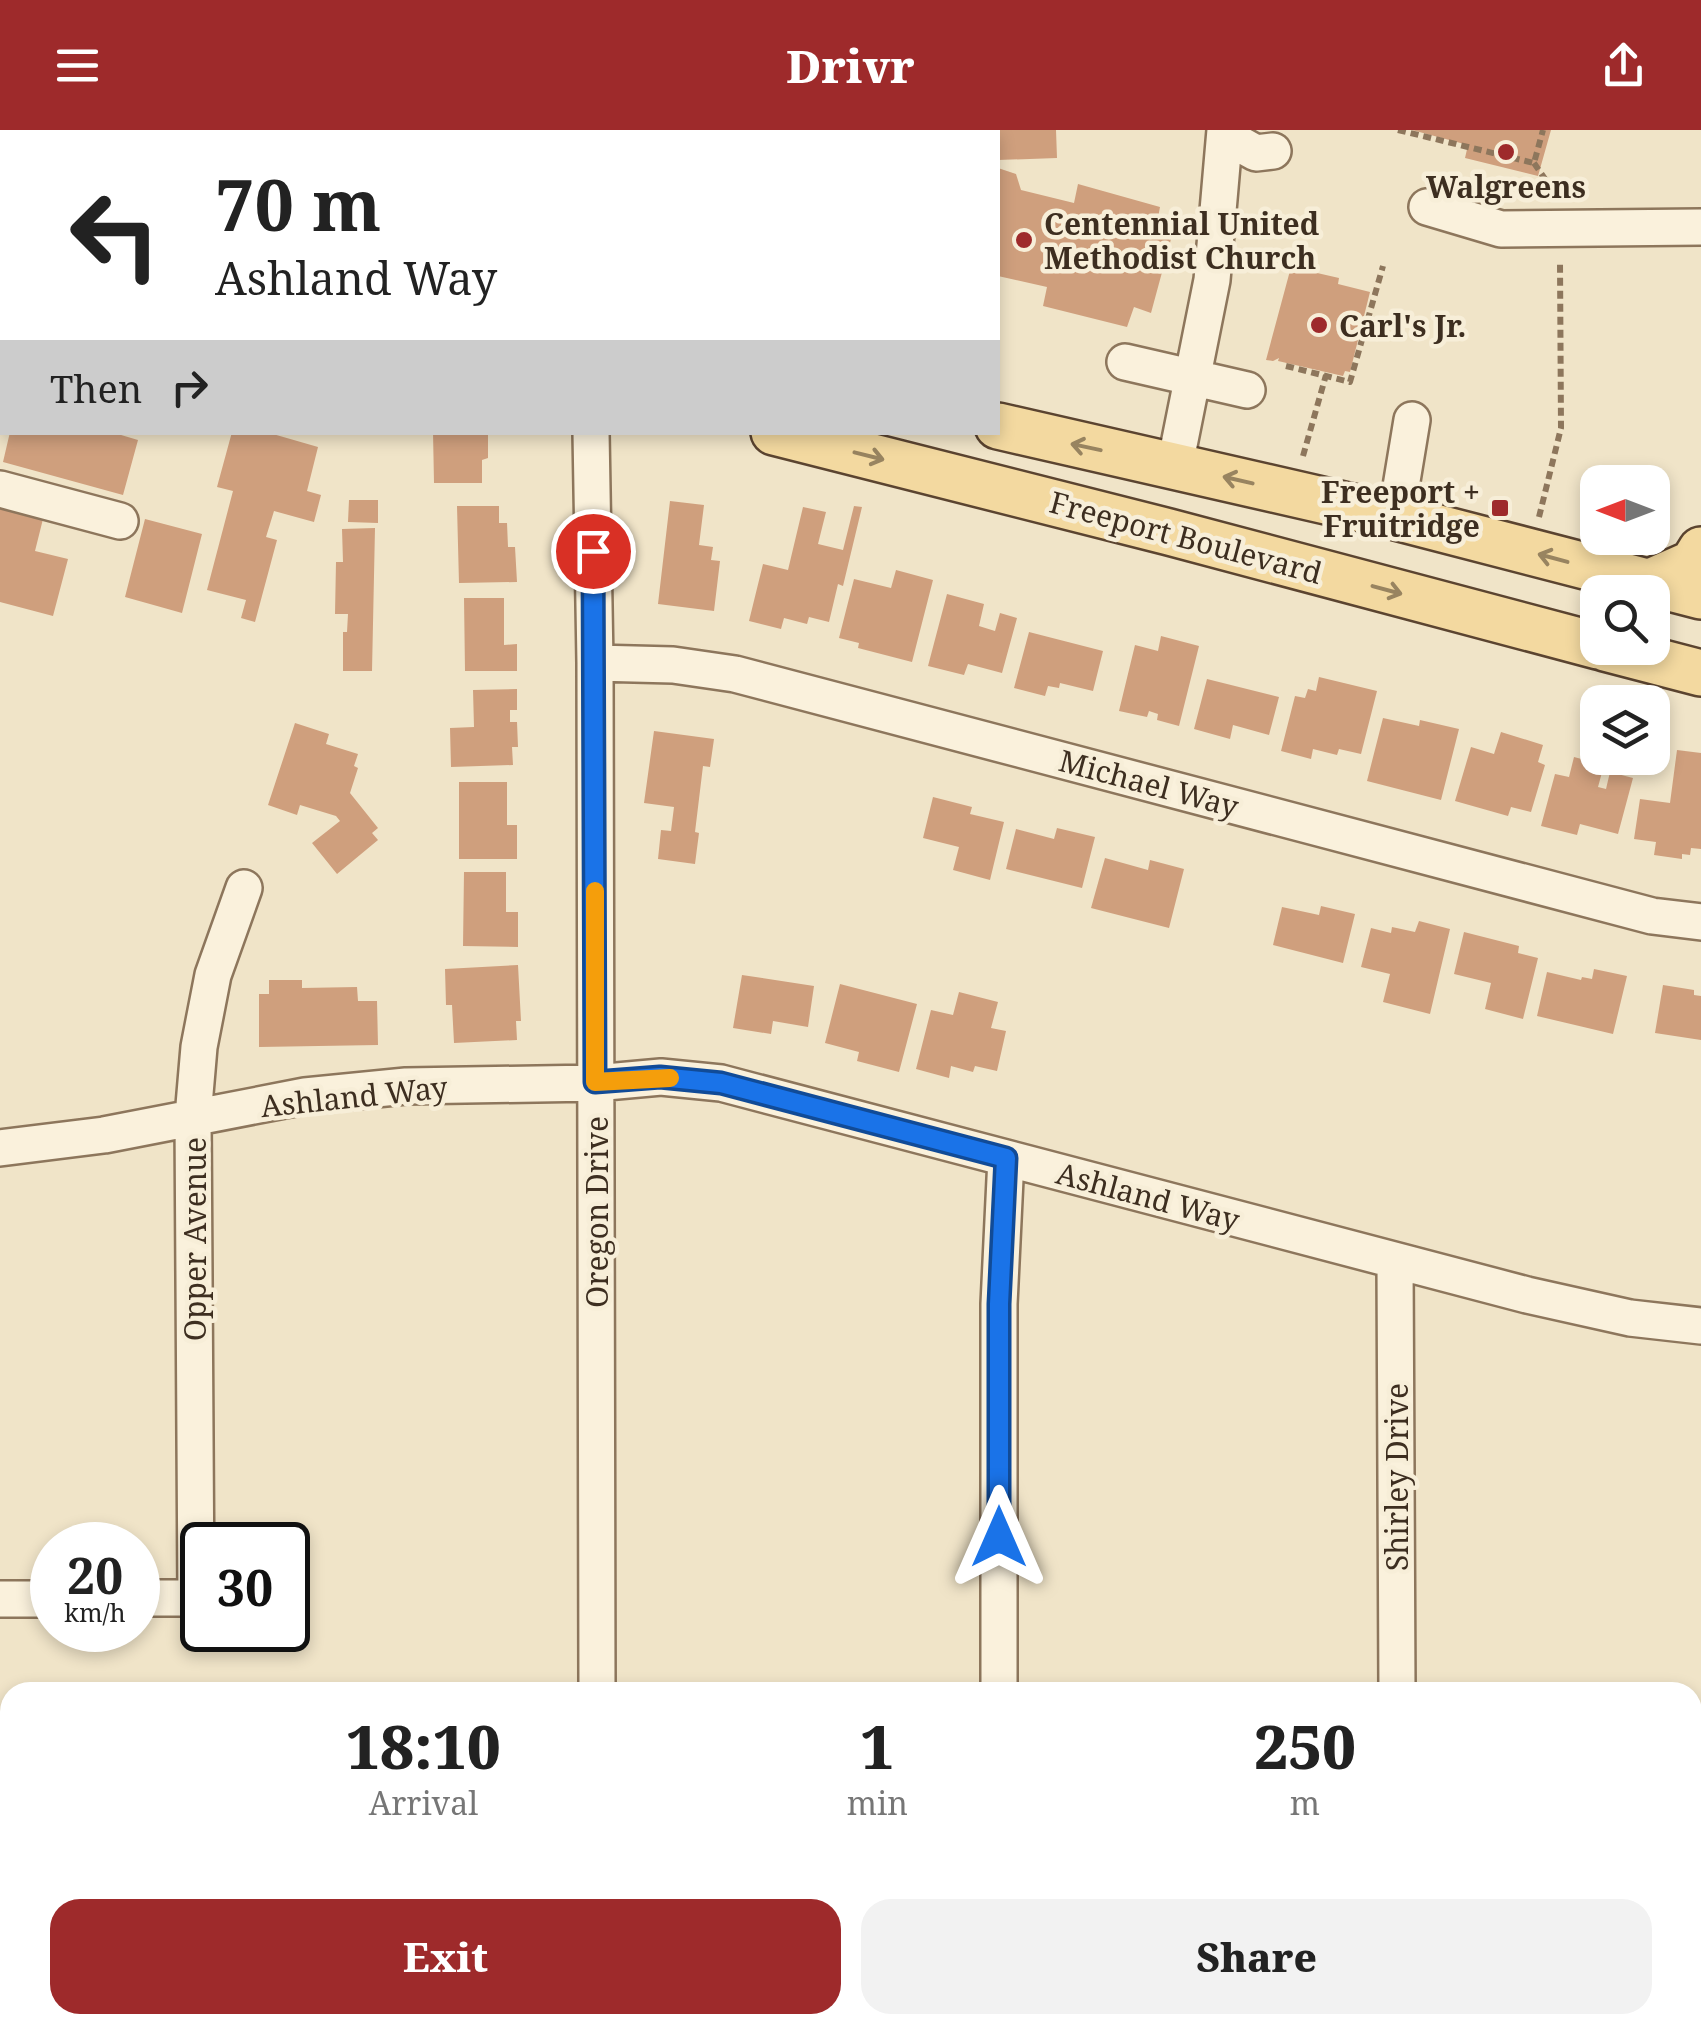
<!DOCTYPE html>
<style>
:root{--surface:#fff;--page:#f2f2f2;--text:#222;--muted:#767676;--accent:#9e2a2b}
body{margin:0;font-family:"Noto Serif",serif;background:var(--page);color:var(--text);height:100vh;display:flex;flex-direction:column;font-size:38px;white-space:nowrap}
*{box-sizing:border-box;margin:0}
p{font-size:32px;color:var(--muted)}
.icon{flex:none;width:55px;height:55px;fill:none;stroke:currentColor;stroke-width:2;stroke-linecap:round;stroke-linejoin:round}
.map{position:relative;flex:1;overflow:hidden}
.details{position:absolute;left:0px;top:1552px;width:1702px;height:352px;display:flex;flex-direction:column;background:var(--surface);border-radius:30px 30px 0 0;box-shadow:0 5px 15px #0003}
.details>*{flex:none}
.guide{position:absolute;left:0px;top:0px;width:1000px;height:305px;box-shadow:0 5px 15px #0003;background:#fff;color:var(--text);overflow:hidden}
.needle{width:65px;rotate:270deg}
.tools{position:absolute;left:1580px;top:335px;display:grid;gap:20px}
.tools a{display:grid;place-items:center;width:90px;height:90px;border-radius:20px;background:var(--surface);box-shadow:0 5px 15px #0003;font-size:50px}
.speed{position:absolute;left:30px;top:1392px;display:flex;gap:20px;font-size:50px;font-weight:700;text-align:center}
.speed>*{display:grid;place-content:center;width:130px;height:130px;border-radius:50%;background:var(--surface);box-shadow:0 5px 15px #0003;line-height:1}
.speed small{font-size:25px;font-weight:400}
.speed .limit{border:5px solid #111;border-radius:15px;background:#fff;color:#111}
.pin{position:absolute;display:grid;place-items:center;width:85px;height:85px;color:#fff;margin:-42px;border:5px solid #fff;border-radius:50%;box-shadow:0 2px 10px #0007}
.me{position:absolute;width:110px;margin:-55px;rotate:0deg;stroke-linejoin:round;filter:drop-shadow(0 0 8px #0008)}
.turn{display:flex;align-items:center;gap:35px;height:210px;padding:0 50px;font-size:45px}
.turn .icon{width:130px;height:130px;stroke-width:2.5}
.turn b{display:block;font-size:70px;line-height:85px}
.then{display:flex;align-items:center;height:95px;padding:0 50px;background:#0003;gap:20px;font-size:38px}
.eta{display:flex;justify-content:space-evenly;align-items:center;height:170px;text-align:center}
.eta b{font-size:60px;font-weight:800;line-height:70px}
.button{display:flex;gap:20px;margin-top:auto;padding:20px 50px}
.button a{flex:1;height:115px;border-radius:30px;background:var(--accent);color:#fff;font-size:40px;font-weight:800;line-height:115px;text-align:center}
.button a+a{background:var(--page);color:var(--text)}
header{display:flex;justify-content:space-between;align-items:center;height:130px;padding:0 50px;background:var(--accent);color:#fff;font-size:45px;font-weight:800}
.map>svg:first-child{display:block}
</style>
<header><svg class="icon" aria-label="menu" viewBox="0 0 24 24"><path d="M4 6h16M4 12h16M4 18h16"/></svg>Drivr<svg class="icon" aria-label="share" viewBox="0 0 24 24"><path d="M12 15V3M7 8l5-5 5 5M5 13v7h14v-7"/></svg></header>
<div class="map">
<svg width="1701" height="1903" viewBox="0 0 1701 1903">
<rect width="100%" height="100%" fill="#f0e4c8"/>
<path fill="#cf9f7d" d="M 998,0 L 1056,0 L 1057,28 L 998,30 Z
M 1412,0 L 1551,0 L 1538,46 L 1465,28 L 1468,15 Z
M 998,38 L 1016,44 L 1021,60 L 1074,73 L 1078,54 L 1160,77 L 1157,93 L 1174,98 L 1151,183 L 1134,177 L 1127,197 L 1043,176 L 1047,157 L 998,146 Z
M 1291,137 L 1339,148 L 1338,154 L 1370,162 L 1350,242 L 1345,241 L 1343,246 L 1278,231 L 1279,228 L 1273,231 L 1266,230 Z
M 10,302 L 111,302 L 138,310 L 123,365 L 3,332 Z
M 232,302 L 266,302 L 318,317 L 307,361 L 321,365 L 314,392 L 274,381 L 266,407 L 277,410 L 255,492 L 241,488 L 246,470 L 207,460 L 233,361 L 217,357 Z
M 433,302 L 488,302 L 488,328 L 482,330 L 482,353 L 434,353 Z
M 349,370 L 378,370 L 378,393 L 348,392 Z
M 670,371 L 704,375 L 699,415 L 713,417 L 711,430 L 720,431 L 714,481 L 658,474 Z
M 457,376 L 499,376 L 499,393 L 507,393 L 508,417 L 515,417 L 517,452 L 459,453 Z
M 854,376 L 862,377 L 843,456 L 838,454 L 829,492 L 809,487 L 807,494 L 784,488 L 781,499 L 749,491 L 763,434 L 788,440 L 803,377 L 826,382 L 818,414 L 843,420 Z
M 0,378 L 43,389 L 35,421 L 68,429 L 53,486 L 0,472 Z
M 145,389 L 202,404 L 182,483 L 125,467 Z
M 375,398 L 372,541 L 343,541 L 343,502 L 347,502 L 348,484 L 335,484 L 336,432 L 343,432 L 342,399 Z
M 896,440 L 933,450 L 912,532 L 858,518 L 859,513 L 839,508 L 854,449 L 891,458 Z
M 947,464 L 984,474 L 979,496 L 995,501 L 1000,483 L 1017,488 L 1002,543 L 968,534 L 964,545 L 928,536 Z
M 464,468 L 504,468 L 504,515 L 517,514 L 517,541 L 465,541 Z
M 1029,502 L 1103,521 L 1093,561 L 1060,553 L 1059,558 L 1048,556 L 1045,566 L 1014,558 Z
M 1161,506 L 1199,516 L 1179,596 L 1157,590 L 1158,584 L 1149,581 L 1147,587 L 1119,581 L 1135,515 L 1158,521 Z
M 1319,547 L 1377,561 L 1361,624 L 1339,619 L 1337,625 L 1313,619 L 1311,629 L 1281,621 L 1295,566 L 1305,568 L 1308,559 L 1316,561 Z
M 1207,549 L 1279,567 L 1269,605 L 1233,595 L 1230,609 L 1194,599 Z
M 517,559 L 517,580 L 510,580 L 510,592 L 517,592 L 518,617 L 512,617 L 513,635 L 451,637 L 450,598 L 474,597 L 473,560 Z
M 1383,588 L 1419,596 L 1420,590 L 1459,599 L 1441,670 L 1367,651 Z
M 295,593 L 329,604 L 326,614 L 358,624 L 354,636 L 358,638 L 350,663 L 378,698 L 372,703 L 378,710 L 337,744 L 312,713 L 340,691 L 336,686 L 300,675 L 297,685 L 268,675 Z
M 654,601 L 714,609 L 710,637 L 703,636 L 695,702 L 699,703 L 695,734 L 658,729 L 661,700 L 671,701 L 674,677 L 644,673 Z
M 1501,602 L 1543,615 L 1538,632 L 1545,635 L 1531,682 L 1511,677 L 1508,686 L 1455,671 L 1471,617 L 1494,624 Z
M 1677,620 L 1701,623 L 1701,719 L 1691,718 L 1690,725 L 1682,724 L 1682,729 L 1654,725 L 1656,712 L 1634,709 L 1640,669 L 1670,673 Z
M 1574,627 L 1604,635 L 1598,657 L 1606,659 L 1610,642 L 1633,648 L 1618,704 L 1580,694 L 1577,705 L 1541,696 L 1555,644 L 1569,647 Z
M 459,652 L 507,652 L 507,695 L 517,695 L 517,729 L 459,729 Z
M 933,667 L 972,677 L 970,684 L 1004,692 L 990,750 L 953,740 L 959,717 L 923,708 Z
M 1057,698 L 1095,707 L 1082,758 L 1006,739 L 1016,699 L 1054,709 Z
M 1105,728 L 1148,740 L 1150,730 L 1184,739 L 1169,798 L 1091,778 Z
M 464,742 L 506,742 L 506,782 L 518,782 L 518,817 L 463,816 Z
M 1321,776 L 1355,784 L 1343,833 L 1273,815 L 1282,777 L 1319,785 Z
M 1419,791 L 1450,799 L 1430,884 L 1383,872 L 1390,844 L 1361,837 L 1371,798 L 1391,803 L 1392,797 L 1415,802 Z
M 1464,802 L 1519,816 L 1518,823 L 1538,828 L 1523,889 L 1485,879 L 1491,853 L 1454,844 Z
M 518,835 L 521,891 L 516,891 L 517,910 L 454,913 L 452,875 L 446,875 L 445,839 Z
M 1594,839 L 1627,846 L 1613,904 L 1537,886 L 1547,842 L 1581,850 L 1582,847 L 1592,849 Z
M 742,845 L 814,856 L 808,897 L 773,891 L 771,904 L 733,898 Z
M 269,850 L 302,850 L 302,858 L 357,857 L 358,871 L 377,871 L 378,915 L 259,917 L 259,864 L 269,864 Z
M 840,854 L 917,874 L 899,942 L 857,931 L 859,922 L 825,913 Z
M 1663,855 L 1694,860 L 1694,865 L 1701,866 L 1701,910 L 1655,903 Z
M 959,862 L 998,872 L 991,898 L 1006,901 L 997,941 L 975,936 L 973,942 L 951,936 L 949,948 L 916,939 L 931,880 L 953,885 Z"/>
<g fill="none" stroke-linecap="round" stroke-linejoin="round">
<defs>
<path id="minor" d="M 534,0 L 534,2
M 503,2 L 505,0
M 1225,6 L 1256,23 L 1273,21
M 0,11 L 3,0
M 1427,77 L 1501,99 L 1701,97
M 1125,232 L 1247,260
M 0,258 L 2,258
M 591,302 L 595,533 L 597,1562
M 1175,335 L 1212,150 L 1225,0
M 0,359 L 120,391
M 1396,387 L 1412,290
M 595,533 L 673,535 L 735,544 L 1652,786 L 1701,792
M 0,1018 L 104,1005 L 305,966 L 406,956 L 595,953 L 661,947 L 721,953 L 1527,1165 L 1630,1188 L 1701,1196
M 1395,1132 L 1397,1562
M 138,1468 L 196,1468 L 193,987 L 199,917 L 213,845 L 244,758
M 0,1469 L 52,1469
M 999,1562 L 999,1174 L 1006,1028
M 597,1895 L 597,1903
M 999,1895 L 999,1903
M 1399,1895 L 1399,1903"/>
<path id="major" d="M 0,37 L 2,38
M 0,98 L 2,98
M 998,296 L 1396,387 L 1701,466
M 774,302 L 1169,402 L 1598,516
M 1648,453 L 1693,433 L 1701,420
M 1605,518 L 1701,543"/>
</defs>
<use href="#minor" stroke="#8d765c" stroke-width="40"/>
<use href="#major" stroke="#5b4430" stroke-width="50"/>
<path stroke="#8d765c" stroke-width="6" stroke-dasharray="8 5" stroke-linecap="butt" d="M 1398,0 L 1534,33 L 1543,0
M 1534,33 L 1556,65
M 1286,236 L 1350,252 L 1383,136
M 1303,326 L 1326,245
M 1539,387 L 1561,298 L 1560,133"/>
<use href="#minor" stroke="#faf1dc" stroke-width="35"/>
<use href="#major" stroke="#f3d9a0" stroke-width="45"/>
</g>
<defs><path id="oneway-shaft" d="M-6 0H5M1.5-3L5.5 0L1.5 3" fill="none" stroke-width="1.6" stroke-linecap="round" stroke-linejoin="round" transform="scale(2.5)"/></defs>
<g stroke="#988460">
<use href="#oneway-shaft" transform="translate(1086 317) rotate(-168)"/>
<use href="#oneway-shaft" transform="translate(869 326) rotate(14)"/>
<use href="#oneway-shaft" transform="translate(1238 350) rotate(-167)"/>
<use href="#oneway-shaft" transform="translate(1553 428) rotate(-165)"/>
<use href="#oneway-shaft" transform="translate(1387 460) rotate(15)"/>
</g>
<g fill="none" stroke-linecap="round" stroke-linejoin="round">
<defs>
<path id="route" d="M 593,421 L 595,952 L 660,947 L 721,953 L 1006,1028 L 999,1174 L 999,1407"/>
</defs>
<use href="#route" stroke="#114b97" stroke-width="25"/>
<use href="#route" stroke="#1a73e8" stroke-width="18"/>
<path stroke="#f59e0b" stroke-width="18" d="M 595,761 L 595,952 L 670,948"/>
</g>
<g fill="#9e2a2b" stroke="#f7eed8" stroke-width="4">
<circle cx="1506" cy="22" r="10"/>
<circle cx="1024" cy="110" r="10"/>
<circle cx="1319" cy="195" r="10"/>
<rect x="1490" y="368" width="20" height="20" rx="5"/>
</g>
<g text-anchor="middle" dominant-baseline="central" stroke-width="9" stroke-linejoin="round" paint-order="stroke">
<g font-size="30" font-weight="bold" fill="#3d2e20" stroke="#f7eed8" text-anchor="start">
<text x="1506" y="56" text-anchor="middle">Walgreens</text>
<text x="1044" y="93">Centennial United<tspan x="1044" dy="34">Methodist Church</tspan></text>
<text x="1339" y="195">Carl's Jr.</text>
<text x="1480" y="361" text-anchor="end">Freeport +<tspan x="1480" dy="34">Fruitridge</tspan></text>
</g>
<g font-size="30" fill="#3d2e20" stroke="#f7eed8">
<text transform="translate(1186 407) rotate(15)">Freeport Boulevard</text>
<text transform="translate(1149 653) rotate(15)">Michael Way</text>
<text transform="translate(354 966) rotate(-6)">Ashland Way</text>
<text transform="translate(1148 1066) rotate(15)">Ashland Way</text>
<text transform="translate(596 1082) rotate(-90)">Oregon Drive</text>
<text transform="translate(194 1109) rotate(-90)">Opper Avenue</text>
<text transform="translate(1396 1347) rotate(-90)">Shirley Drive</text>
</g>
</g>
</svg>
<div class="tools">
<a><svg class="needle" viewBox="-14 -14 28 28"><path d="M0-13l5 13h-10z" fill="#e53935"/><path d="M0 13l5-13h-10z" fill="#767676"/></svg></a>
<a><svg class="icon" aria-label="search" viewBox="0 0 24 24"><circle cx="10" cy="10" r="6"/><path d="M15 15l6 6"/></svg></a>
<a><svg class="icon" aria-label="layers" viewBox="0 0 24 24"><path d="M12 4l9 5-9 5-9-5zM3 14l9 5 9-5"/></svg></a>
</div>
<div class="speed"><div>20<small>km/h</small></div><div class="limit">30</div></div>
<div class="pin" style="left:593px;top:421px;background:#d93025"><svg class="icon" aria-label="arrive" viewBox="0 0 24 24"><path d="M6 21V4h12l-3 4 3 4H6"/></svg></div>
<svg class="me" style="left:999px;top:1407px" viewBox="-20 -20 40 40"><path d="M0-17L14 15 0 8-14 15z" fill="#1a73e8" stroke="#fff" stroke-width="4"/></svg>
<div class="guide">
<div class="turn"><svg class="icon" aria-label="left" viewBox="0 0 24 24"><path d="M17 20v-9H6M10 6l-5 5 5 5"/></svg><div><b>70 m</b>Ashland Way</div></div>
<div class="then">Then<svg class="icon" aria-label="right" viewBox="0 0 24 24"><path d="M7 20v-9h11M14 6l5 5-5 5"/></svg></div>
</div>
<section class="details">
<div class="eta">
<div><b>18:10</b><p>Arrival</p></div>
<div><b>1</b><p>min</p></div>
<div><b>250</b><p>m</p></div>
</div>
<div class="button"><a>Exit</a><a>Share</a></div>
</section>
</div>
